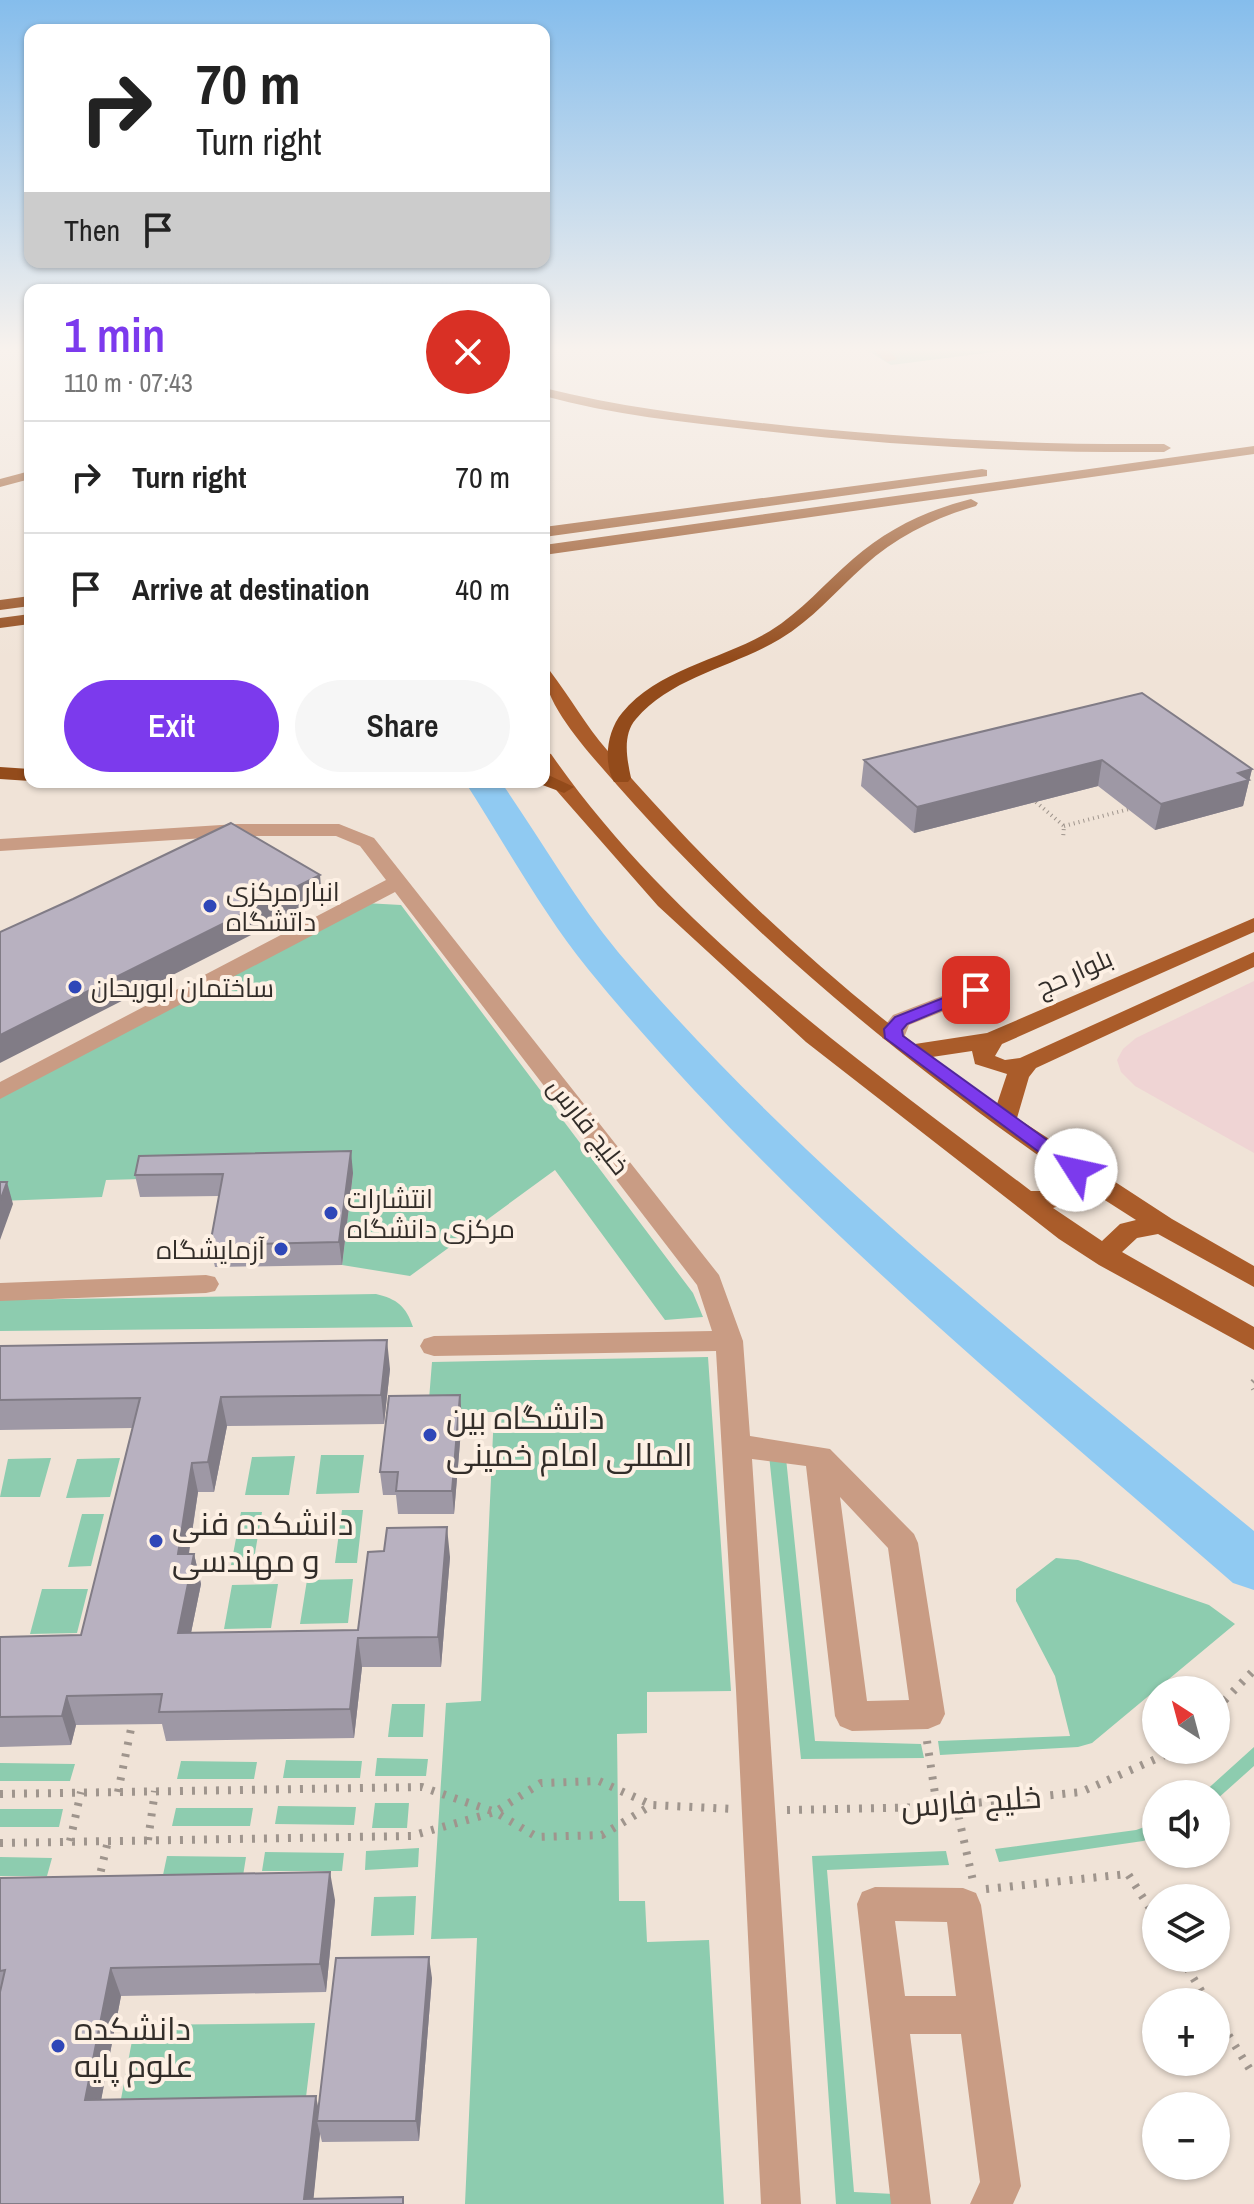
<!DOCTYPE html>
<meta charset="utf-8">
<style>
:root{--surface:#fff;--page:#f6f6f6;--text:#222;--muted:#767676;--line:#e0e0e0;--accent:#7c3aed}
body{margin:0;font-family:"Archivo Narrow",Cairo,sans-serif;background:var(--page);color:var(--text);height:100vh;display:flex;flex-direction:column;font-size:30px;white-space:nowrap}
*{box-sizing:border-box;margin:0}
p{font-size:26px;color:var(--muted)}
.icon{flex:none;width:44px;height:44px;fill:none;stroke:currentColor;stroke-width:2;stroke-linecap:round;stroke-linejoin:round}
.map{position:relative;flex:1;overflow:hidden}
.drawer{position:absolute;left:24px;top:284px;width:526px;height:504px;display:flex;flex-direction:column;background:var(--surface);border-radius:16px;box-shadow:0 2px 6px #0004}
.drawer>*{flex:none}
.hud{position:absolute;left:24px;top:24px;width:526px;height:244px;border-radius:16px;box-shadow:0 2px 6px #0004;background:#fff;color:var(--text);overflow:hidden}
.needle{width:52px;rotate:324deg}
.buttons{position:absolute;left:1142px;top:1676px;display:grid;gap:16px}
.buttons a{display:grid;place-items:center;width:88px;height:88px;border-radius:50%;background:var(--surface);box-shadow:0 2px 6px #0004;font-size:40px}
.pin{position:absolute;display:grid;place-items:center;width:68px;height:68px;color:#fff;margin:-34px;border-radius:16px;box-shadow:0 4px 12px #0006}
.me{position:absolute;width:88px;margin:-44px;rotate:305deg;stroke-linejoin:round;filter:drop-shadow(0 0 6px #0008)}
.turn{display:flex;align-items:center;gap:28px;height:168px;padding:0 40px;font-size:36px}
.turn .icon{width:104px;height:104px;stroke-width:2.5}
.turn b{display:block;font-size:56px;line-height:68px}
.then{display:flex;align-items:center;height:76px;padding:0 40px;background:#0003;gap:16px;font-size:30px}
.round{display:grid;place-items:center;flex:none;width:84px;height:84px;border-radius:42px;background:var(--page)}
.summary{display:flex;align-items:center;justify-content:space-between;height:136px;padding:0 40px}
h1{font-size:48px;font-weight:600;line-height:60px;color:var(--accent)}
.cta{display:flex;gap:16px;margin-top:auto;padding:16px 40px}
.cta a{flex:1;height:92px;border-radius:48px;background:var(--accent);color:#fff;font-size:32px;font-weight:600;line-height:92px;text-align:center}
.cta a+a{background:var(--page);color:var(--text)}
ul{padding:0;list-style:none}
li{display:flex;align-items:center;gap:24px;height:112px;padding:0 40px;border-top:2px solid var(--line)}
li div{flex:1}
li b{display:block;font-size:30px}
li em{font-style:normal}
.map>svg:first-child{display:block}
</style>
<div class="map">
<svg width="1254" height="2204" viewBox="0 0 1254 2204">
<rect width="100%" height="100%" fill="#f0e3d7"/>
<path fill="#efd4d4" d="M 1254,981 L 1254,1153 L 1135,1086 L 1121,1072 L 1117,1060 L 1123,1049 L 1136,1038 Z"/>
<path fill="#8dccaf" d="M 867,350 L 1010,350 L 891,365 Z
M 365,903 L 401,905 L 693,1293 L 703,1317 L 665,1320 L 555,1170 L 410,1276 L 342,1265 L 353,1173 L 106,1180 L 102,1197 L 0,1201 L 0,1097 Z
M 376,1294 C 397,1299 406,1306 413,1327 L 0,1331 L 0,1300 Z
M 708,1357 L 731,1691 L 647,1692 L 647,1733 L 617,1734 L 619,1901 L 645,1901 L 647,1942 L 709,1940 L 724,2204 L 465,2204 L 477,1938 L 431,1939 L 446,1703 L 481,1701 L 494,1412 L 428,1412 L 432,1362 Z
M 321,1455 L 364,1455 L 359,1493 L 316,1494 Z
M 769,1455 L 786,1458 L 815,1741 L 921,1744 L 924,1758 L 801,1759 Z
M 295,1456 L 289,1495 L 245,1495 L 252,1457 Z
M 51,1458 L 40,1497 L 0,1497 L 8,1459 Z
M 120,1458 L 110,1497 L 66,1498 L 77,1459 Z
M 342,1510 L 363,1510 L 357,1563 L 335,1563 Z
M 241,1512 L 262,1512 L 253,1565 L 231,1565 Z
M 82,1514 L 104,1514 L 91,1566 L 68,1567 Z
M 1056,1558 L 1078,1560 L 1209,1605 L 1235,1624 L 1092,1743 L 1078,1747 L 940,1755 L 938,1741 L 1070,1736 L 1055,1676 L 1016,1601 L 1016,1589 Z
M 353,1579 L 348,1623 L 300,1624 L 307,1580 Z
M 278,1584 L 271,1628 L 224,1629 L 232,1585 Z
M 42,1589 L 88,1589 L 77,1633 L 30,1634 Z
M 392,1704 L 425,1704 L 423,1737 L 388,1737 Z
M 1254,1747 L 1254,1766 L 1216,1800 L 1216,1794 L 1202,1794 Z
M 377,1758 L 428,1759 L 426,1776 L 375,1776 Z
M 286,1760 L 362,1761 L 360,1778 L 283,1778 Z
M 181,1761 L 257,1762 L 254,1779 L 177,1779 Z
M 0,1763 L 75,1764 L 70,1781 L 0,1781 Z
M 375,1803 L 409,1803 L 407,1828 L 372,1828 Z
M 278,1806 L 356,1807 L 354,1825 L 275,1824 Z
M 176,1808 L 253,1808 L 250,1826 L 172,1826 Z
M 0,1809 L 63,1809 L 59,1827 L 0,1827 Z
M 1156,1823 L 1156,1837 L 1143,1841 L 999,1862 L 995,1849 L 1136,1830 Z
M 419,1848 L 418,1867 L 365,1870 L 366,1851 Z
M 946,1851 L 949,1865 L 827,1870 L 854,2192 L 894,2194 L 895,2204 L 836,2204 L 812,1856 Z
M 265,1852 L 344,1853 L 342,1871 L 262,1871 Z
M 167,1856 L 246,1857 L 243,1876 L 163,1875 Z
M 0,1857 L 52,1858 L 47,1876 L 0,1876 Z
M 416,1896 L 414,1935 L 371,1936 L 374,1897 Z
M 315,2023 L 306,2097 L 121,2099 L 135,2025 Z"/>
<g fill="none" stroke-linecap="round" stroke-linejoin="round">
<path fill="#90caf2" fill-rule="evenodd" d="M 465,782 L 501,782 C 540,838 575,900 618,952 C 804,1171 1034,1349 1254,1531 L 1254,1590 L 1233,1583 C 1010,1389 777,1200 588,969 C 544,915 503,841 465,782 Z"/>
<path stroke="#9f958d" stroke-width="4" stroke-dasharray="1 4" stroke-linecap="butt" d="M 1036,802 L 1064,826 L 1063,839
M 1064,826 L 1129,809"/>
<path stroke="#9f958d" stroke-width="6" stroke-dasharray="2 7" stroke-linecap="butt" d="M 1254,1381 L 1251,1384 L 1254,1389"/>
<path stroke="#9f958d" stroke-width="8" stroke-dasharray="3 9" stroke-linecap="butt" d="M 1216,1709 L 1254,1670
M 927,1741 L 937,1807
M 118,1792 L 132,1724
M 0,1794 L 422,1787 L 495,1812 L 541,1783 L 599,1781 L 652,1805
M 956,1805 L 973,1881
M 787,1810 L 937,1807 L 1081,1792 L 1176,1750
M 148,1840 L 155,1791
M 70,1841 L 81,1792
M 0,1843 L 411,1836 L 495,1812 L 537,1837 L 602,1835 L 652,1805 L 733,1809
M 98,1883 L 108,1841
M 986,1889 L 1128,1874 L 1156,1918
M 1181,1958 L 1208,2002
M 1216,2015 L 1254,2076"/>
<path fill="#c99c84" fill-rule="evenodd" d="M 873,350 L 888,350 L 897,359 L 887,362 Z
M 237,824 L 339,824 L 374,838 L 719,1275 L 743,1341 L 750,1436 L 830,1449 L 914,1534 L 918,1543 L 945,1714 L 940,1724 L 928,1729 L 852,1731 L 840,1726 L 835,1716 L 806,1466 L 752,1459 L 801,2204 L 761,2204 L 736,1690 L 716,1351 L 434,1356 L 424,1353 L 420,1346 L 424,1339 L 434,1336 L 712,1331 L 697,1285 L 395,892 L 0,1099 L 0,1082 L 386,880 L 360,846 L 336,836 L 237,836 L 0,851 L 0,839 ZM 840,1497 L 888,1548 L 909,1700 L 867,1701 Z
M 976,983 L 984,985 L 987,990 L 984,995 L 909,1025 L 902,1043 L 894,1045 L 882,1038 L 882,1029 L 893,1015 Z
M 206,1275 L 215,1277 L 219,1284 L 215,1291 L 206,1293 L 0,1301 L 0,1283 Z
M 875,1887 L 963,1888 L 976,1893 L 981,1905 L 1021,2186 L 1013,2204 L 970,2204 L 980,2182 L 961,2034 L 910,2034 L 931,2204 L 891,2204 L 857,1904 L 862,1892 ZM 895,1921 L 947,1922 L 956,1996 L 905,1996 Z"/>
<path fill="#aa5c2a" fill-rule="evenodd" d="M 544,670 L 550,671 C 570,697 586,726 607,750 C 699,858 803,958 915,1044 L 987,1033 L 1254,918 L 1254,932 L 1002,1044 L 995,1056 L 1005,1060 L 1020,1058 L 1254,952 L 1254,967 L 1036,1068 L 1029,1077 L 1017,1118 L 1172,1219 L 1254,1266 L 1254,1287 L 1158,1234 L 1137,1238 L 1122,1252 L 1254,1327 L 1254,1350 L 1099,1265 L 1059,1239 L 806,1042 L 658,906 L 557,791 L 544,772 L 544,752 L 551,754 C 675,932 860,1061 1031,1191 L 1052,1191 L 1061,1185 L 1063,1173 C 900,1059 749,935 617,785 C 593,757 544,706 544,670 ZM 972,1051 L 975,1064 L 1007,1074 L 997,1104 L 932,1057 ZM 1086,1188 L 1136,1220 L 1120,1224 L 1102,1241 L 1053,1208 L 1076,1200 Z"/>
<path fill="#934b1b" fill-rule="evenodd" d="M 544,388 C 616,406 688,415 761,423 C 895,438 1029,445 1164,444 L 1171,448 L 1164,452 C 1027,453 891,446 755,430 C 684,422 613,415 544,396 Z
M 1254,446 L 1254,454 L 544,555 L 544,545 Z
M 982,469 L 987,470 L 987,476 L 544,537 L 544,527 Z
M 30,471 L 30,479 L 0,487 L 0,479 Z
M 971,499 L 978,503 L 976,506 C 934,518 896,537 864,566 C 836,591 812,620 780,639 C 734,667 673,676 636,719 C 622,735 627,759 631,778 L 628,782 L 614,782 C 603,762 607,731 622,713 C 659,668 722,660 770,631 C 801,612 825,583 853,559 C 887,529 927,510 971,499 Z
M 30,596 L 30,606 L 0,610 L 0,600 Z
M 30,614 L 30,624 L 0,628 L 0,618 Z
M 0,767 L 30,769 L 30,781 L 0,779 Z
M 544,773 L 574,787 L 564,793 L 537,783 L 544,782 Z"/>
</g>
<path fill="#9e98a5" d="M 1142,693 L 1252,769 L 1243,806 L 1155,830 L 1098,786 L 914,833 L 861,786 L 864,760 Z
M 139,1156 L 353,1173 L 342,1265 L 215,1267 L 210,1245 L 219,1196 L 140,1197 L 135,1175 Z
M 0,1346 L 390,1369 L 384,1424 L 227,1426 L 214,1492 L 198,1492 L 189,1554 L 194,1554 L 201,1584 L 191,1633 L 358,1630 L 450,1557 L 441,1667 L 362,1667 L 354,1738 L 166,1741 L 162,1724 L 76,1725 L 71,1745 L 0,1747 L 0,1637 L 81,1635 L 133,1428 L 0,1430 Z
M 460,1395 L 462,1418 L 454,1514 L 398,1514 L 396,1495 L 383,1495 L 380,1472 Z
M 0,1878 L 335,1900 L 326,1992 L 121,1996 L 101,2100 L 319,2110 L 432,1978 L 419,2141 L 322,2142 L 320,2134 L 313,2199 L 0,2204 Z"/>
<path fill="#817c86" d="M 1102,760 L 1098,786 L 914,833 L 917,807 Z
M 1252,769 L 1243,806 L 1155,830 L 1161,804 L 1238,773 Z
M 320,875 L 322,899 L 0,1063 L 0,1035 Z
M 351,1151 L 353,1173 L 342,1265 L 339,1242 Z
M 7,1182 L 13,1204 L 0,1240 L 0,1201 Z
M 387,1340 L 390,1369 L 384,1424 L 381,1395 Z
M 460,1395 L 462,1418 L 454,1514 L 452,1491 Z
M 221,1397 L 227,1426 L 214,1492 L 208,1462 Z
M 192,1463 L 198,1492 L 184,1584 L 178,1554 Z
M 447,1527 L 450,1557 L 441,1667 L 438,1637 Z
M 194,1554 L 201,1584 L 185,1662 L 178,1633 Z
M 358,1638 L 362,1667 L 354,1738 L 350,1709 Z
M 67,1696 L 76,1725 L 71,1745 L 62,1716 Z
M 330,1872 L 335,1900 L 326,1992 L 320,1964 Z
M 429,1957 L 432,1978 L 419,2141 L 416,2121 Z
M 111,1968 L 121,1996 L 96,2127 L 85,2100 Z
M 316,2096 L 321,2121 L 317,2121 L 320,2134 L 313,2204 L 304,2199 Z"/>
<path fill="#b8b1c0" stroke="#817c86" stroke-width="2" d="M 1142,693 L 1252,769 L 1238,773 L 1249,780 L 1161,804 L 1102,760 L 917,807 L 864,760 Z
M 231,823 L 320,875 L 0,1035 L 0,932 L 73,899 Z
M 351,1151 L 339,1242 L 210,1245 L 223,1174 L 135,1175 L 139,1156 Z
M 0,1182 L 7,1182 L 0,1201 Z
M 387,1340 L 381,1395 L 221,1397 L 208,1462 L 192,1463 L 178,1554 L 194,1554 L 178,1633 L 358,1630 L 368,1552 L 384,1551 L 387,1528 L 447,1527 L 438,1637 L 358,1638 L 350,1709 L 159,1712 L 162,1694 L 67,1696 L 62,1716 L 0,1717 L 0,1637 L 81,1635 L 140,1398 L 0,1400 L 0,1346 Z
M 460,1395 L 452,1491 L 396,1491 L 398,1472 L 380,1472 L 389,1396 Z
M 330,1872 L 320,1964 L 111,1968 L 85,2100 L 316,2096 L 304,2199 L 403,2197 L 403,2204 L 0,2204 L 0,1992 L 5,1970 L 0,1971 L 0,1878 Z
M 429,1957 L 416,2121 L 317,2121 L 336,1958 Z"/>
<linearGradient id="sky" x2="0" y2="1"><stop stop-color="#85bdec"/><stop offset="0.53" stop-color="#f8f2ed"/><stop offset="1" stop-color="#f8f2ed" stop-opacity="0"/></linearGradient>
<rect width="1254" height="659" fill="url(#sky)"/>
<path fill="#7c3aed" stroke="#51269a" stroke-width="2" d="M 976,985 L 985,990 L 982,993 L 907,1024 L 902,1030 L 903,1036 L 1083,1166 L 1083,1175 L 1070,1175 L 885,1038 L 884,1029 L 895,1017 Z"/>
<g fill="#2f47b8" stroke="#fdf0e4" stroke-width="3">
<circle cx="210" cy="906" r="8"/>
<circle cx="75" cy="987" r="8"/>
<circle cx="331" cy="1213" r="8"/>
<circle cx="281" cy="1249" r="8"/>
<circle cx="430" cy="1435" r="8"/>
<circle cx="156" cy="1541" r="8"/>
<circle cx="58" cy="2046" r="8"/>
</g>
<g text-anchor="middle" dominant-baseline="central" stroke-width="8" stroke-linejoin="round" paint-order="stroke">
<g font-size="26" fill="#322d29" stroke="#fdf0e4" text-anchor="start">
<text x="226" y="891">انبار مرکزی<tspan x="226" dy="30">داتشگاه</tspan></text>
<text x="91" y="987">ساختمان ابوریحان</text>
<text x="347" y="1198">انتشارات<tspan x="347" dy="30">مرکزی دانشگاه</tspan></text>
<text x="265" y="1249" text-anchor="end">آزمایشگاه</text>
</g>
<g font-size="26" fill="#322d29" stroke="#fdf0e4">
<text transform="translate(1074 972) rotate(-24)">بلوار حج</text>
<text transform="translate(589 1126) rotate(52)">خلیج فارس</text>
</g>
<g font-size="32" fill="#322d29" stroke="#fdf0e4" text-anchor="start">
<text x="446" y="1417">دانشگاه بین<tspan x="446" dy="37">المللی امام خمینی</tspan></text>
<text x="172" y="1523">دانشکده فنی<tspan x="172" dy="37">و مهندسی</tspan></text>
<text x="74" y="2028">دانشکده<tspan x="74" dy="37">علوم پایه</tspan></text>
</g>
<g font-size="32" fill="#322d29" stroke="#fdf0e4">
<text transform="translate(971 1801) rotate(-4)">خلیج فارس</text>
</g>
</g>
</svg>
<div class="buttons">
<a><svg class="needle" viewBox="-14 -14 28 28"><path d="M0-13l5 13h-10z" fill="#e53935"/><path d="M0 13l5-13h-10z" fill="#767676"/></svg></a>
<a><svg class="icon" aria-label="sound" viewBox="0 0 24 24"><path d="M4 9h4l5-4v14l-5-4H4zM17 9q2 3 0 6"/></svg></a>
<a><svg class="icon" aria-label="layers" viewBox="0 0 24 24"><path d="M12 4l9 5-9 5-9-5zM3 14l9 5 9-5"/></svg></a>
<a>+</a>
<a>−</a>
</div>
<div class="pin" style="left:976px;top:990px;background:#d93025"><svg class="icon" aria-label="arrive" viewBox="0 0 24 24"><path d="M6 21V4h12l-3 4 3 4H6"/></svg></div>
<svg class="me" style="left:1076px;top:1170px" viewBox="-20 -20 40 40"><circle r="19" fill="#fff"/><path d="M0-13L10 11 0 6-10 11z" fill="#7c3aed"/></svg>
<div class="hud">
<div class="turn"><svg class="icon" aria-label="right" viewBox="0 0 24 24"><path d="M7 20v-9h11M14 6l5 5-5 5"/></svg><div><b>70 m</b>Turn right</div></div>
<div class="then">Then<svg class="icon" aria-label="arrive" viewBox="0 0 24 24"><path d="M6 21V4h12l-3 4 3 4H6"/></svg></div>
</div>
<section class="drawer">
<div class="summary"><div><h1>1 min</h1><p>110 m · 07:43</p></div><a class="round" style="background:#d93025;color:#fff"><svg class="icon" aria-label="close" viewBox="0 0 24 24"><path d="M6 6l12 12M18 6L6 18"/></svg></a></div>
<ul>
<li><svg class="icon" aria-label="right" viewBox="0 0 24 24"><path d="M7 20v-9h11M14 6l5 5-5 5"/></svg><div><b>Turn right</b></div><em>70 m</em></li>
<li><svg class="icon" aria-label="arrive" viewBox="0 0 24 24"><path d="M6 21V4h12l-3 4 3 4H6"/></svg><div><b>Arrive at destination</b></div><em>40 m</em></li>
</ul>
<div class="cta"><a>Exit</a><a>Share</a></div>
</section>
</div>
